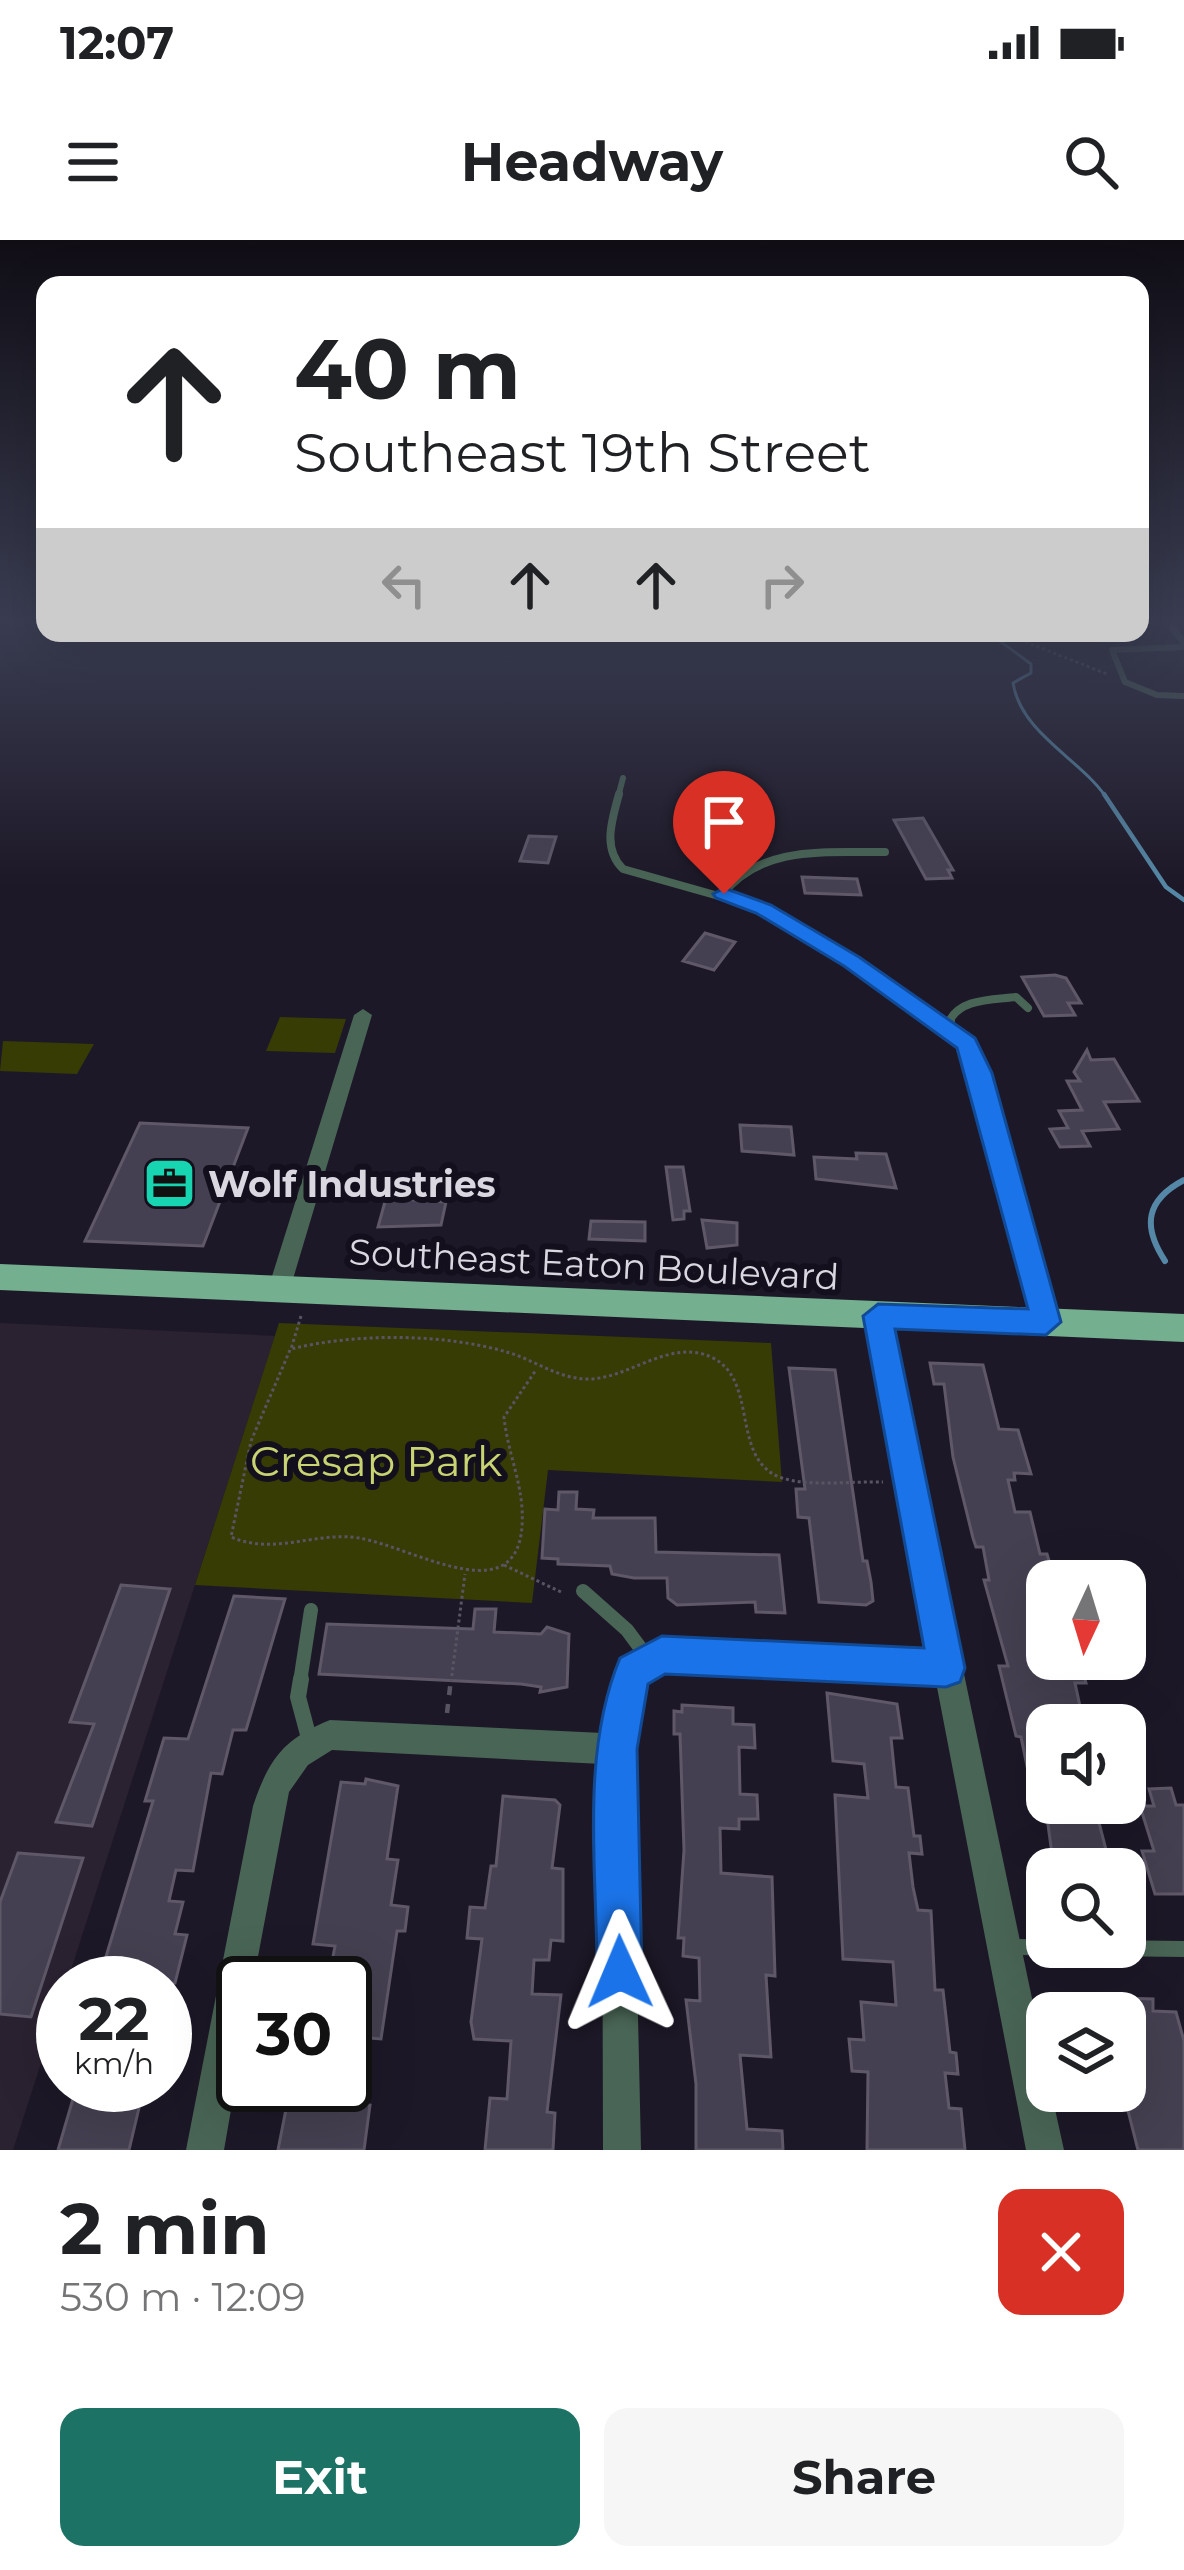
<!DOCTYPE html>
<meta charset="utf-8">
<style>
:root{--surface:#fff;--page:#f6f6f6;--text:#202124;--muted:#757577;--accent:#1c7264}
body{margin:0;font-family:Montserrat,sans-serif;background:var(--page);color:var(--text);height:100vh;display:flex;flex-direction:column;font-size:45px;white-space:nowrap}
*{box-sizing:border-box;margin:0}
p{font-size:39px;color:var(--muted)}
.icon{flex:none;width:66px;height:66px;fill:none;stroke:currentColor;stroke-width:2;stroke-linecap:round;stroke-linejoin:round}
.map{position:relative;height:1910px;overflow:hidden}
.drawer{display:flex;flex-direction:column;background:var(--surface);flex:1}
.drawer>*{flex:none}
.hud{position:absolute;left:36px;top:36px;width:1113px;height:366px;border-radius:24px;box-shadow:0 12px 48px #0002;background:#fff;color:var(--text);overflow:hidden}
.needle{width:78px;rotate:184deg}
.controls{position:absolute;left:1026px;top:1320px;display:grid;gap:24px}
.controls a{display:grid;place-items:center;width:120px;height:120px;border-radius:24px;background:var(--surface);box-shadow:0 12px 48px #0002;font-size:60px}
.speed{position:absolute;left:36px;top:1716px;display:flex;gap:24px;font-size:60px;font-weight:700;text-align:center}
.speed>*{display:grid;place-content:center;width:156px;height:156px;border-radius:50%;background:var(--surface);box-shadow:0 12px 48px #0002;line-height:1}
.speed small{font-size:30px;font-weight:400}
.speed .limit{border:6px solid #111;border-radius:18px;background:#fff;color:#111}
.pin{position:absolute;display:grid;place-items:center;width:102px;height:102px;color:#fff;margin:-123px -51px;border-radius:50% 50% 50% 0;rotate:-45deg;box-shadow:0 0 12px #0007}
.pin .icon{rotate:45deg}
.me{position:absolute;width:132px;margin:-66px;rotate:359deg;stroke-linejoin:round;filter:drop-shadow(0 0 9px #0008)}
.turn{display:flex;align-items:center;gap:42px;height:252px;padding:0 60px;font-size:54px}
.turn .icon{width:156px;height:156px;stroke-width:2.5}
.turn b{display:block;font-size:84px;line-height:102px}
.lanes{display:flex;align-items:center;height:114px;padding:0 60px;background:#0003;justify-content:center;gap:60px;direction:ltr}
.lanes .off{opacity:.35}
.round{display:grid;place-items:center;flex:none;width:126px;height:126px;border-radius:24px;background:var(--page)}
.summary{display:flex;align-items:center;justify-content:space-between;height:204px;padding:0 60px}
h1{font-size:72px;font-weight:700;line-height:90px}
.cta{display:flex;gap:24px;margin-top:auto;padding:24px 60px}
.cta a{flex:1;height:138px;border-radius:24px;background:var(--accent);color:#fff;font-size:48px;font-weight:700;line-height:138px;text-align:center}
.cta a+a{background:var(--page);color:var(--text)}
.status{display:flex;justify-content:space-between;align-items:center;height:84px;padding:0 60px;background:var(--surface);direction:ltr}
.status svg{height:33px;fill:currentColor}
header{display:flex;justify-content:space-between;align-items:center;height:156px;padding:0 60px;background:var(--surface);font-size:54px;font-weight:700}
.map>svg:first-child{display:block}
</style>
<div class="status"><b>12:07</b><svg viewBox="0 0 49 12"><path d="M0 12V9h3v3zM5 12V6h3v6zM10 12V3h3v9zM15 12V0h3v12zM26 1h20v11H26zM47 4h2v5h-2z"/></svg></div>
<header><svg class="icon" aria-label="menu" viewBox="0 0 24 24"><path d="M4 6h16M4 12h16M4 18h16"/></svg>Headway<svg class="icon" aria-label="search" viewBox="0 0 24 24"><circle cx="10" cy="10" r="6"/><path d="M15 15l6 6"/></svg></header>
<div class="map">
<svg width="1184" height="1910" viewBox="0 0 1184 1910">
<rect width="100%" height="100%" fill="#1d1827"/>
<path fill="#2b2231" d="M 0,1083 L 275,1096 L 13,1910 L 0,1910 Z"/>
<path fill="#373c04" d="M 280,777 L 346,779 L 335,813 L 266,811 Z
M 3,801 L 94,804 L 77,834 L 0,831 Z
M 279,1083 L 771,1103 L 782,1242 L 548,1230 L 532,1363 L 195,1345 Z"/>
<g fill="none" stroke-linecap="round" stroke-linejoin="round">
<path stroke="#5588a6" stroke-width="3" d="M 989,393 L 1031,424 L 1031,433 L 1013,443 C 1021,493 1080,519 1106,557"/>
<path stroke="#5588a6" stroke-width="4.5" d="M 1104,554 L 1166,647 L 1184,660"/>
<path stroke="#5588a6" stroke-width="6" d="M 1165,1021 C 1142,986 1146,960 1184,940"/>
</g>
<path fill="#454051" stroke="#5e5869" stroke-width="3" d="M 923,578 L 953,630 L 948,630 L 952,638 L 926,639 L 894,580 Z
M 529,596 L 556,597 L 548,623 L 520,621 Z
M 802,637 L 857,639 L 861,655 L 805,653 Z
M 705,693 L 735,702 L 714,730 L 683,721 Z
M 1055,735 L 1066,738 L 1081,763 L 1068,763 L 1075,775 L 1044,776 L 1022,737 Z
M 1087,810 L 1091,820 L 1114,819 L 1139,861 L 1104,862 L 1119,889 L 1082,891 L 1090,906 L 1060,907 L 1050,889 L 1068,888 L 1059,871 L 1082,870 L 1067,841 L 1080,841 L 1074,832 Z
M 140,883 L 248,888 L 203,1006 L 85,1001 Z
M 740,885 L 791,887 L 794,915 L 742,911 Z
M 856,913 L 886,914 L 896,948 L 816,939 L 814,917 L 857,919 Z
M 666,927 L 683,927 L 690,971 L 684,971 L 684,979 L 673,980 Z
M 386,958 L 446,962 L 441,985 L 378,987 Z
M 702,980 L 737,983 L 737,1005 L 707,1008 Z
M 591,981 L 645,982 L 645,1001 L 589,999 Z
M 930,1123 L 983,1125 L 999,1189 L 1018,1190 L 1031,1234 L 1014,1233 L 1015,1240 L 1008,1240 L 1015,1272 L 1030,1272 L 1040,1314 L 1047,1314 L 1055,1341 L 1047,1341 L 1047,1419 L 1080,1423 L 1086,1443 L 1075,1443 L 1084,1485 L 1047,1485 L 1047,1542 L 1030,1541 L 1021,1497 L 1016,1496 L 999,1426 L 1008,1426 L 984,1340 L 989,1340 L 983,1307 L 976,1307 L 973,1298 L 953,1217 L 944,1144 L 934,1144 Z
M 789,1128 L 835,1130 L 863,1321 L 867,1321 L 871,1342 L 873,1361 L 866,1365 L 819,1362 L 809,1278 L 798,1277 L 796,1249 L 805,1249 Z
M 559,1252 L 577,1252 L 576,1269 L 594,1270 L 593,1278 L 655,1278 L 656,1312 L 779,1315 L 785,1373 L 756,1372 L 755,1362 L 677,1365 L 668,1358 L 667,1338 L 634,1338 L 612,1334 L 610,1326 L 558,1324 L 558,1319 L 542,1318 L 545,1269 L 558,1270 Z
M 121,1345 L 170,1349 L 92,1586 L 56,1582 L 94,1484 L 70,1482 Z
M 234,1356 L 285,1359 L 246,1490 L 233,1490 L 222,1534 L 211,1533 L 193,1631 L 176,1630 L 169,1661 L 183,1662 L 175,1694 L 187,1695 L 175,1743 L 98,1743 L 153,1561 L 145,1561 L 164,1498 L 188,1499 Z
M 475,1369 L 496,1369 L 494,1392 L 541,1394 L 547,1387 L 569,1394 L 567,1447 L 540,1452 L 541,1447 L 521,1444 L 319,1434 L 327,1384 L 473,1389 Z
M 827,1453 L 897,1464 L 902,1498 L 891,1498 L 896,1547 L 908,1548 L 914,1596 L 920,1596 L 922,1614 L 909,1613 L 913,1647 L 918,1670 L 931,1671 L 935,1750 L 943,1750 L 950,1812 L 956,1813 L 958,1834 L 945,1833 L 949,1868 L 961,1869 L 965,1910 L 867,1910 L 868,1832 L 852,1831 L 849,1799 L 864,1800 L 861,1762 L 896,1765 L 893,1722 L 843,1719 L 835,1555 L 868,1558 L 864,1524 L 833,1521 Z
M 682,1465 L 733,1468 L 733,1484 L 754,1485 L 755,1508 L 739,1507 L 740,1554 L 757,1555 L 758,1579 L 739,1579 L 739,1589 L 720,1588 L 721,1633 L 772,1637 L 775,1736 L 766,1735 L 771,1817 L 740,1815 L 747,1889 L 782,1891 L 783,1910 L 696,1910 L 696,1844 L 686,1760 L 700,1761 L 699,1718 L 683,1716 L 684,1698 L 678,1698 L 684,1610 L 680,1494 L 674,1494 L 674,1471 L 682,1472 Z
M 366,1539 L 398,1546 L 387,1619 L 398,1620 L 391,1665 L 408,1667 L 405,1691 L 397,1691 L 381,1799 L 345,1796 L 345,1743 L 328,1743 L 335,1706 L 313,1704 L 341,1542 L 365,1544 Z
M 1171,1548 L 1176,1565 L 1184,1565 L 1184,1654 L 1155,1654 L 1142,1611 L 1154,1611 L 1140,1566 L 1154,1566 L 1149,1549 Z
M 503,1556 L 555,1560 L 560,1565 L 552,1628 L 563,1629 L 563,1701 L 551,1700 L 549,1720 L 534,1720 L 532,1754 L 561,1755 L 547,1872 L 555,1873 L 553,1910 L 485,1910 L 490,1858 L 507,1859 L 511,1801 L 474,1799 L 471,1782 L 482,1699 L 467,1698 L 470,1667 L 485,1668 L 491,1626 L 496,1626 Z
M 1046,1570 L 1096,1571 L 1111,1629 L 1054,1629 Z
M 18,1613 L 83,1618 L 31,1777 L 0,1774 L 0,1662 Z
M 1089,1757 L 1153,1759 L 1153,1771 L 1176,1772 L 1184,1801 L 1184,1910 L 1138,1910 L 1123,1851 L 1125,1773 L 1093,1773 Z
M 77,1845 L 144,1847 L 129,1910 L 58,1910 Z
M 301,1858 L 370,1865 L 364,1910 L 278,1910 L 287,1864 L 299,1865 Z"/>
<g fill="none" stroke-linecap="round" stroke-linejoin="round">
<path stroke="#595462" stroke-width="3" stroke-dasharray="3 3" stroke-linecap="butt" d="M 1003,393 L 1107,434
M 301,1076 L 291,1109 C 356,1093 445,1093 510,1113 C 536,1121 559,1139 588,1139 C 629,1139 670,1098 711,1117 C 760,1139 729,1220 782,1238 C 810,1247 854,1241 883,1242
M 290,1110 L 251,1201 L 231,1297 C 275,1316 315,1291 359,1298 C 417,1308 529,1381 522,1268 C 520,1238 507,1208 504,1177 L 536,1130
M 504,1325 L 563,1353
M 451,1442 L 465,1334"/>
<path stroke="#595462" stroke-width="4.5" stroke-dasharray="9 9" stroke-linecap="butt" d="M 447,1473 L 451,1439"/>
<path stroke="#496555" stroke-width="6" d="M 1184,407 L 1112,410 L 1125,442 L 1157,455 L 1184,456
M 618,557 L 623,538"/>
<path stroke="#496555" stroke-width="8" d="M 619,554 C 612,580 602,608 623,629 L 761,668 L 837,710 L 944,784
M 723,654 C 762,604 828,613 885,612
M 948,784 C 958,758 992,760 1016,757 L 1028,768"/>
<path stroke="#496555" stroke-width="10" d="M 940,781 L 966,804 L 980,833 L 1044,1073
M 947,788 L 950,781"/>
<path stroke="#496555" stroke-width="14" d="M 1044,1070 L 1046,1079
M 583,1351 L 627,1390 L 650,1421
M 300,1442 L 311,1370"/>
<path stroke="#496555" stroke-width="16" d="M 301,1439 L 298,1457 L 310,1502
M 1007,1707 L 1184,1709"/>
<path fill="#496555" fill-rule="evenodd" d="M 1160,378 L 1171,378 L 1184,397 L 1184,408 Z
M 363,769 L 372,775 L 290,1049 L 287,1055 L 279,1058 L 271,1055 L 268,1049 L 354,775 Z
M 877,1067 L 885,1069 L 889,1076 L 1047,1830 L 1047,1851 L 1051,1851 L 1064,1910 L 1026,1910 L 936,1442 L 665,1430 C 635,1450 635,1475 632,1509 L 641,1910 L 603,1910 L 602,1524 L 332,1510 L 308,1525 L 289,1552 L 253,1743 L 243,1743 L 243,1801 L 224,1910 L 186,1910 L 253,1566 C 269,1519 283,1499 330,1480 L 603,1493 C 608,1451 621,1418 662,1401 L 930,1413 L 865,1076 L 869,1069 Z"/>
<path fill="#74b08f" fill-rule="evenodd" d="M 0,1024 L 1184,1074 L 1184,1102 L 0,1050 Z"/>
</g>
<linearGradient id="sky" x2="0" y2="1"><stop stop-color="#100d15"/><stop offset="0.59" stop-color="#3a3d52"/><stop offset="1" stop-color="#3a3d52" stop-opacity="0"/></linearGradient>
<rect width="1184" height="646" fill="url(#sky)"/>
<path fill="#1a73e8" stroke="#114b97" stroke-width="3" d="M 724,648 L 771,665 L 859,717 L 975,798 L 992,833 L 1061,1082 L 1046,1095 L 895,1089 L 965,1428 L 960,1442 L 946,1447 L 665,1434 L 648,1444 L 637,1509 L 642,1732 L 636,1747 L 620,1754 L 604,1747 L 597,1732 C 597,1629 580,1514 620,1418 L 662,1396 L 924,1408 L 863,1076 L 878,1064 L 1028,1069 L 957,808 L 844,726 L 756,673 L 716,658 L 713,654 Z"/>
<defs>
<symbol id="office-square" viewBox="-11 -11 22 22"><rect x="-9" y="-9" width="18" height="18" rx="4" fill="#18d5b2" stroke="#140f1d"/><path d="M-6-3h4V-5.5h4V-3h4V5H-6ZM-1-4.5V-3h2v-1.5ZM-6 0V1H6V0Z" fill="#111"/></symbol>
</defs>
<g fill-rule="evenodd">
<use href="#office-square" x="140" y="914" width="59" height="59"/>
</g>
<g text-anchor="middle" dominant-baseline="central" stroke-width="12" stroke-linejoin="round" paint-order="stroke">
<g font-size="36" font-weight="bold" fill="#dad7e1" stroke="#140f1d" text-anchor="start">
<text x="208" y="944">Wolf Industries</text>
</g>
<g font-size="36" fill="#dad7e1" stroke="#140f1d">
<text transform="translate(594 1024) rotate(3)">Southeast Eaton Boulevard</text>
</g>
<g font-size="42" fill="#c8d472" stroke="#140f1d">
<text x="376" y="1221">Cresap Park</text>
</g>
</g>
</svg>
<div class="controls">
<a><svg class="needle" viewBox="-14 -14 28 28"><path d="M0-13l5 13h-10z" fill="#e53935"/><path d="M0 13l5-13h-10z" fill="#757577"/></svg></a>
<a><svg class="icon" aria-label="sound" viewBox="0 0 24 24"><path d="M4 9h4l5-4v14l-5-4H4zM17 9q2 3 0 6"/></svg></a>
<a><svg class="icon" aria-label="search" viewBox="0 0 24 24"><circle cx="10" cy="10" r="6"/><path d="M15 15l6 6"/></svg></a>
<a><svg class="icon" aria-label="layers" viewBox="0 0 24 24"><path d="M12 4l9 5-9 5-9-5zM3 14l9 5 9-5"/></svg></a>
</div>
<div class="speed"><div>22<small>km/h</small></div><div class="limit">30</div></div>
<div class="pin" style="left:724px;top:654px;background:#d93025"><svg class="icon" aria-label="arrive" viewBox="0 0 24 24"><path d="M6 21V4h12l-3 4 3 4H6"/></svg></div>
<svg class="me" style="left:620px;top:1732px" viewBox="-20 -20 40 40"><path d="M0-17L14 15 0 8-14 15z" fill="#1a73e8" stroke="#fff" stroke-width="4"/></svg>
<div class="hud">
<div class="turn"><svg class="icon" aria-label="ahead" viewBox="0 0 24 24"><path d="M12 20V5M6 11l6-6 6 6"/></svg><div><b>40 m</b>Southeast 19th Street</div></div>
<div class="lanes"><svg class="icon off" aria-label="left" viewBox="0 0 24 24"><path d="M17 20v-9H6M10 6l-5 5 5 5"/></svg><svg class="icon" aria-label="ahead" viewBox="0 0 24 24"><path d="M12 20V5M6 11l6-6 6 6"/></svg><svg class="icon" aria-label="ahead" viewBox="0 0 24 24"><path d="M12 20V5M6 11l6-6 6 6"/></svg><svg class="icon off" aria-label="right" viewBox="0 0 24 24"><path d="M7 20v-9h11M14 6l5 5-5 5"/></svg></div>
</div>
</div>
<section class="drawer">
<div class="summary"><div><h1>2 min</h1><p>530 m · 12:09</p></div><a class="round" style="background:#d93025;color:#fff"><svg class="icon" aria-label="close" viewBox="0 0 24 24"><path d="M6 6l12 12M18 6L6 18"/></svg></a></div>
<div class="cta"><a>Exit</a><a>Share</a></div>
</section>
